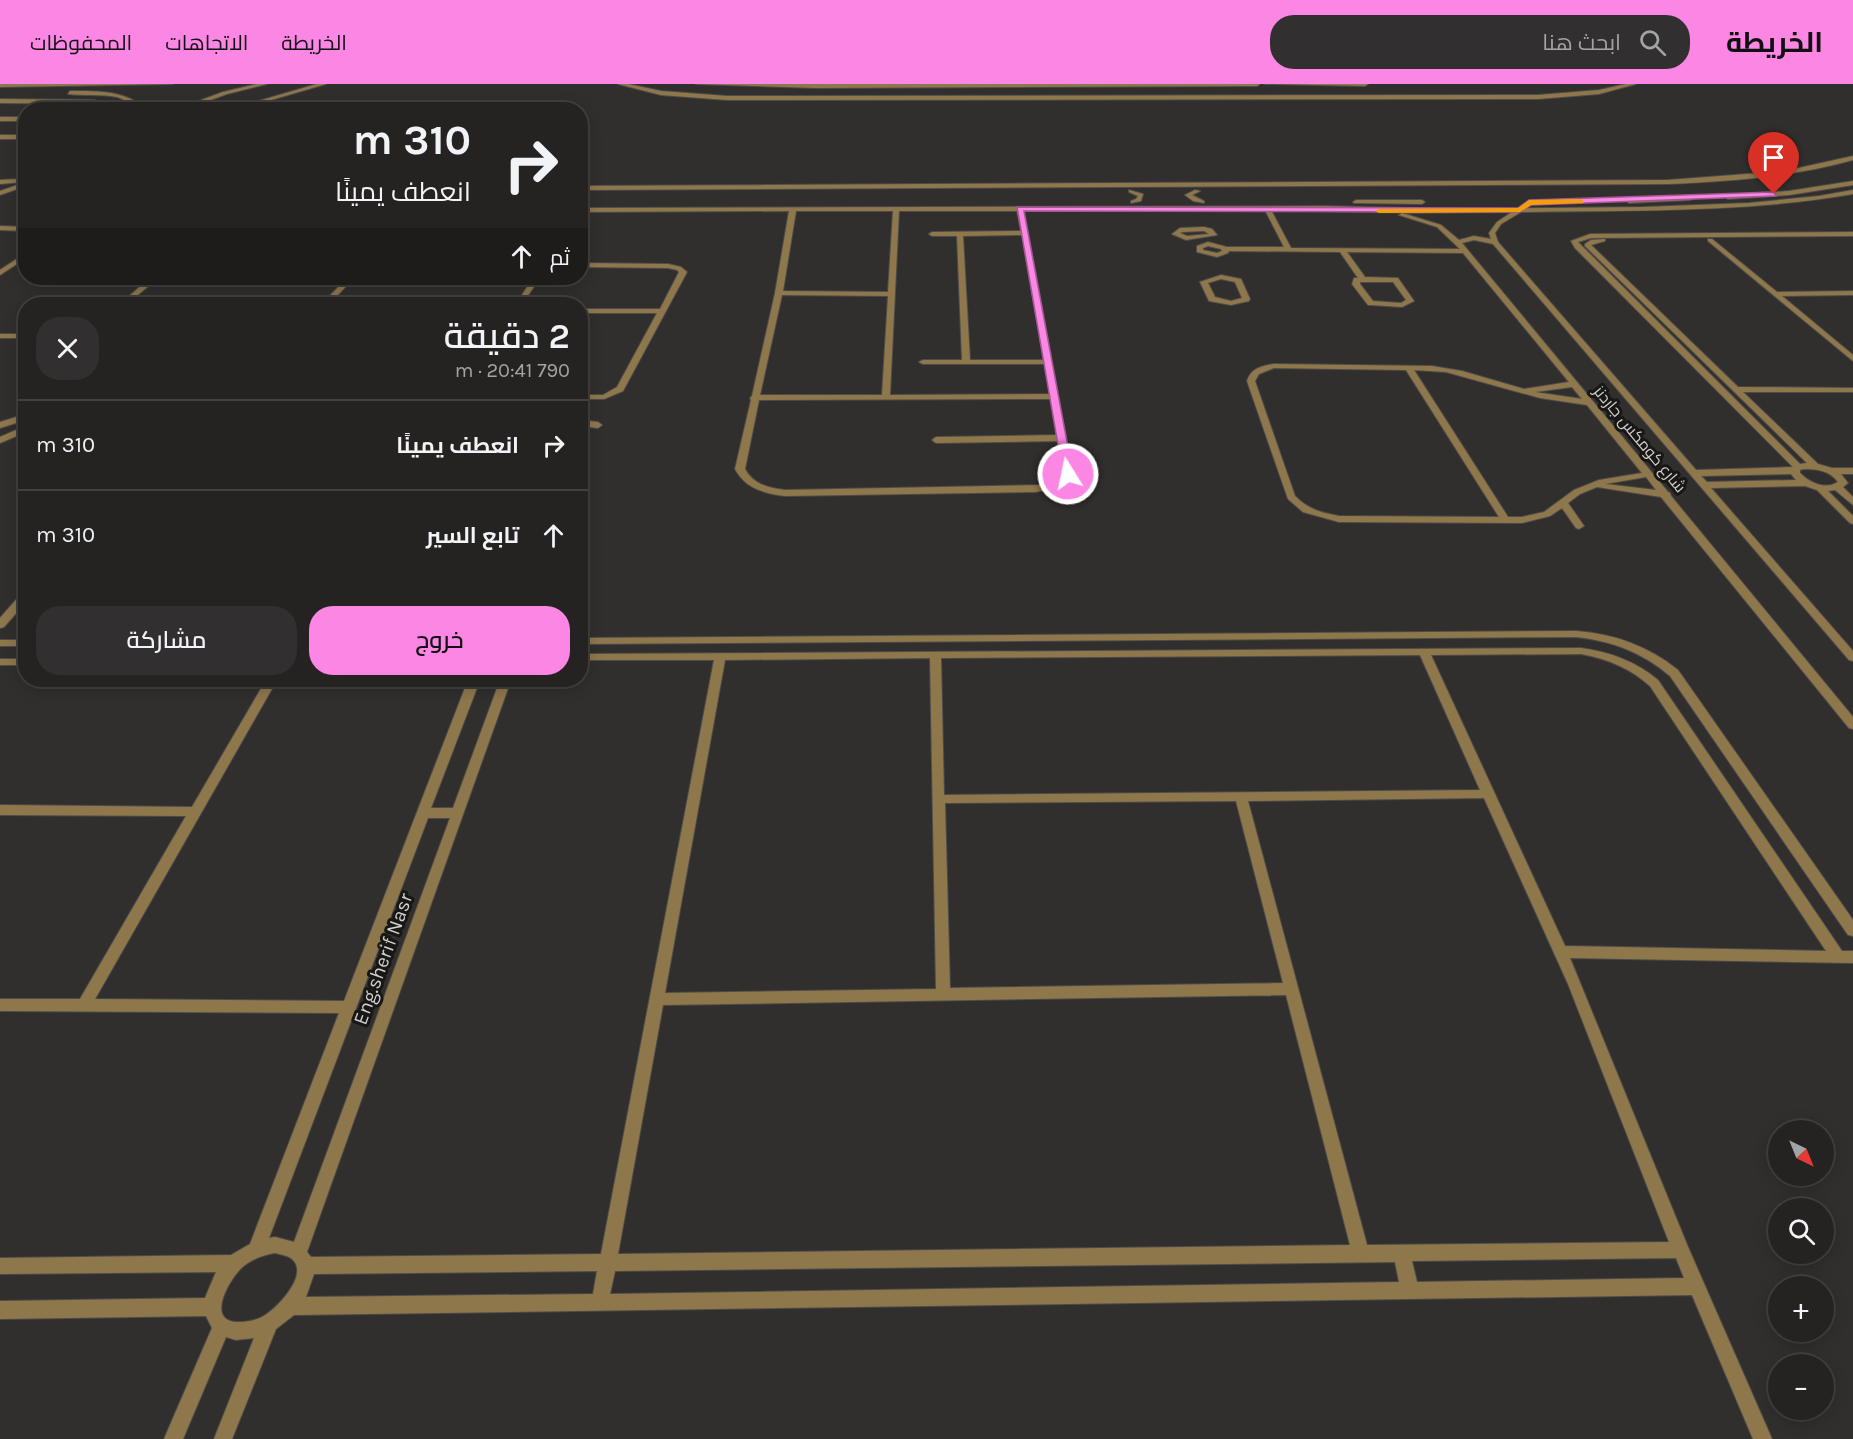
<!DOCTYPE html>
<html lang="ar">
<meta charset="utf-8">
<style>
:root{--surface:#252322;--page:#312f2f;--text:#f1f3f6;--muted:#a3a4a5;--line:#424040;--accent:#fb86e4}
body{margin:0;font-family:Karla,Cairo,sans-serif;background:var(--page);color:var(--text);direction:rtl;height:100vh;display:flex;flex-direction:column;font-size:22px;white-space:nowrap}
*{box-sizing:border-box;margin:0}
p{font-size:20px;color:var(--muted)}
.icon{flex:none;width:33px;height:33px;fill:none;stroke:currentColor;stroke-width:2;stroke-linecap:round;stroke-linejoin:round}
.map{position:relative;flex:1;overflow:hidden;direction:ltr}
.sheet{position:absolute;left:18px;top:213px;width:570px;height:390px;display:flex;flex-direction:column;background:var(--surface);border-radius:24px;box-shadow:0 3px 15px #0003,0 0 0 2px var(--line);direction:rtl}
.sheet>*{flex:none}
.banner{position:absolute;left:18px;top:18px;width:570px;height:183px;border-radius:24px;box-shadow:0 3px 15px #0003,0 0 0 2px var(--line);direction:rtl;background:#252322;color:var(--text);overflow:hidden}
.needle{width:39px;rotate:137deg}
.fabs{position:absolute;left:1768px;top:1036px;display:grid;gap:12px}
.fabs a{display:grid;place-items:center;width:66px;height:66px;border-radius:50%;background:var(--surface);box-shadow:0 3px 15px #0003,0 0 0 2px var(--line);font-size:30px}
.pin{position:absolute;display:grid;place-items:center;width:51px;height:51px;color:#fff;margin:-62px -26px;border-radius:50% 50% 50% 0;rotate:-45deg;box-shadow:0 0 6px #0007}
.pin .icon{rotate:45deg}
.me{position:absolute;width:66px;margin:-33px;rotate:350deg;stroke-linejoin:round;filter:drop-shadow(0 0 4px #0008)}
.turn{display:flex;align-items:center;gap:21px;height:126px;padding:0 18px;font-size:27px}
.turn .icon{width:78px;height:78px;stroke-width:2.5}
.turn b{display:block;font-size:42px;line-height:51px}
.then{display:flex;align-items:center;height:57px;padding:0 18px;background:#0003;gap:12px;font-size:22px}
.round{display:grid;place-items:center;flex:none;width:63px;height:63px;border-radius:24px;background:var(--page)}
.headline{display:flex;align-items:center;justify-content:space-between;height:102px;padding:0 18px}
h1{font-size:36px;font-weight:600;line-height:45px}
.button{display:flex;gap:12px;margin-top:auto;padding:12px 18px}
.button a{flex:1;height:69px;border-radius:24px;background:var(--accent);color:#111;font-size:24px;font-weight:600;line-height:69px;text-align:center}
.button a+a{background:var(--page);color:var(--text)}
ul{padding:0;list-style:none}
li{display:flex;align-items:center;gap:18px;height:90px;padding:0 18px;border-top:2px solid var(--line)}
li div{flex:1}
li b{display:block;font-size:22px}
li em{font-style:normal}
header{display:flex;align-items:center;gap:36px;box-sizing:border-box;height:84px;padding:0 30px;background:var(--accent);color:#111}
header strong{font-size:28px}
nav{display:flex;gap:33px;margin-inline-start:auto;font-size:21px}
.search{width:420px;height:54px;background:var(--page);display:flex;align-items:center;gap:15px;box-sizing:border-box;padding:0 21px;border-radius:24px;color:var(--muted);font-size:22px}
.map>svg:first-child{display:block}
</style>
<header>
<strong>الخريطة</strong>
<div class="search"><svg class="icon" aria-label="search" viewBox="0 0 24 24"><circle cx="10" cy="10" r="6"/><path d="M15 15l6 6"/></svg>ابحث هنا</div>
<nav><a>الخريطة</a><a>الاتجاهات</a><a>المحفوظات</a></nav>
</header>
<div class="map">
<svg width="1853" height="1355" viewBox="0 0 1853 1355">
<rect width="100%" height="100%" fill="#312f2d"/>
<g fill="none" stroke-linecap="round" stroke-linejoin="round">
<defs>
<path id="minor" d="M 0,0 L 173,0 L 0,3 Z
M 257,0 L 267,0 L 227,10 L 183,26 L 174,26 L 223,8 Z
M 317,0 L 326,0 L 237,26 L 227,26 Z
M 618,0 L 628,0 L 661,7 L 727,12 L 1538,11 L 1599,6 L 1626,0 L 1636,0 L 1599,10 L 1538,15 L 727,16 L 661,11 Z
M 696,0 L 1260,0 L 1257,2 L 816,4 Z
M 1264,0 L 1368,0 L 1365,2 Z
M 70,7 C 97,7 126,6 147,26 C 137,26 127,16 117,13 C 101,10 84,12 68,10 Z
M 0,15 L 94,16 L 115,26 L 107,26 L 93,20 L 0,19 Z
M 0,33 L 26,33 L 26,37 L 0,37 Z
M 0,51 L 26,51 L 26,55 L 0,55 Z
M 1853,72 L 1853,76 C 1792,93 1731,97 1668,100 L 580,106 L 580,102 L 1668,96 L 1785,87 Z
M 21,95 L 23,98 L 0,100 L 0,96 Z
M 1853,97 L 1853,101 L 1789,111 L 1728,115 L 1725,113 L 1728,111 L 1789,107 Z
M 26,98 L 26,102 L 0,111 L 0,107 Z
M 1129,106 L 1143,110 L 1141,117 L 1131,119 L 1131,117 L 1136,115 L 1138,112 L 1129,108 Z
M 1195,106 L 1200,107 L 1192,111 L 1204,117 L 1204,119 L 1193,117 L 1185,111 Z
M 1853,106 L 1853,110 C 1743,129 1632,126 1521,128 L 1501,140 L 1495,149 L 1498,158 L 1696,386 L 1793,383 L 1575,164 L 1571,157 L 1590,150 L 1853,148 L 1853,152 L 1591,154 L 1578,158 L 1800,380 L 1807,379 L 1585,162 L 1585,160 L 1591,156 L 1605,155 L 1605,157 L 1591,161 L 1738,303 L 1853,304 L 1853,308 L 1743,308 L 1818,380 L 1832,384 L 1853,384 L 1853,390 L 1841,390 L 1848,399 L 1843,403 L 1853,413 L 1853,421 L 1835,406 L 1828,407 L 1853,432 L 1853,440 L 1850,439 L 1817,406 L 1805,402 L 1711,404 L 1853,567 L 1853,577 L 1849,576 L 1493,160 L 1474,156 L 1462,159 L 1668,408 L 1670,409 L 1671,412 L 1853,633 L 1853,645 L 1849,644 L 1661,413 L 1597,403 L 1580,410 L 1568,419 L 1584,442 L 1579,445 L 1576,444 L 1562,424 L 1550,432 L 1522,439 L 1339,438 L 1303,428 L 1288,415 L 1247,297 C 1251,284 1262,282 1274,280 L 1432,282 L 1462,287 L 1524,305 L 1569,298 L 1463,169 L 1347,168 L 1365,193 L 1398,194 L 1414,217 L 1402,223 L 1371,221 L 1368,221 L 1352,200 L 1354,194 L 1358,194 L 1340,168 L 1229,167 L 1228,169 L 1217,173 L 1197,168 L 1197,162 L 1208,158 L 1227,163 L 1284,163 L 1265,126 L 1024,127 L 1071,382 L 1071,392 L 1057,403 L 1036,408 L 785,412 C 764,409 746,405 735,385 L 751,316 L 750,314 L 752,312 L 775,209 L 789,127 L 580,128 L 580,124 L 1324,122 L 1450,125 L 1644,123 L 1749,119 L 1819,112 ZM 1271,126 L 1418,129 L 1512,128 L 1497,138 L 1489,149 L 1491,155 L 1474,152 L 1459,156 L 1441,141 L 1402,129 L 1399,131 L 1437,143 L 1460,165 L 1291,164 ZM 796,127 L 893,127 L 888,208 L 783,207 ZM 899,127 L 1017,127 L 1021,147 L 932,148 L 929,150 L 932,152 L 957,152 L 962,276 L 923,276 L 919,278 L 923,280 L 1045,280 L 1050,310 L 890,311 ZM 1022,151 L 1044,276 L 970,276 L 963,152 ZM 1208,162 L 1221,165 L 1222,167 L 1217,169 L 1203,166 L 1203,164 ZM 1360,198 L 1393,198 L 1406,216 L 1401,219 L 1373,217 L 1360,200 ZM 782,211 L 888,212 L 882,311 L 760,311 ZM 1274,284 L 1406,286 L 1499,433 L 1339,432 C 1322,429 1307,425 1295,412 L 1255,297 L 1259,290 ZM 1414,286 L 1446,288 L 1540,314 L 1587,321 L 1642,389 L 1599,396 L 1574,406 L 1544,428 L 1522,433 L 1508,433 ZM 1572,303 L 1582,315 L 1535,308 ZM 1051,315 L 1057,351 L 936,353 L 932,356 L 936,359 L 1058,357 L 1063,390 L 1054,397 L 1045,401 L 785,406 C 768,404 753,400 745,385 L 759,316 ZM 1804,385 C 1818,385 1830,387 1838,398 C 1825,406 1810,399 1800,389 L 1800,386 ZM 1791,390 L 1796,396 L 1707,398 L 1701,392 ZM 1646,393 L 1656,406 L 1605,400 Z
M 1689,113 L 1691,114 L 1691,116 L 1629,119 L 1626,117 L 1629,115 Z
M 1356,116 L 1422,116 L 1425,118 L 1422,120 L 1354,119 L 1353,118 Z
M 0,142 L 26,143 L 26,147 L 0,146 Z
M 1204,143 L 1212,145 L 1217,151 L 1186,156 L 1172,150 L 1180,144 ZM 1182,148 L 1204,147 L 1209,150 L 1187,152 L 1180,149 Z
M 1708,155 L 1712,155 L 1777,208 L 1853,207 L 1853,211 L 1782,212 L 1853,271 L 1853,277 L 1708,157 Z
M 26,169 L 26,174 L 0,191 L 0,186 Z
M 580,179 L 668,180 L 681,183 L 687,188 L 623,307 L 604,315 L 580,315 L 580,311 L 603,311 L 617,303 L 657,229 L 580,229 L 580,225 L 660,225 L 679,188 L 677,186 L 668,184 L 580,183 Z
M 1221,191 L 1241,195 L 1250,215 L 1249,217 L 1231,221 L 1209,217 L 1200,198 ZM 1221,195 L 1235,198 L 1242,214 L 1231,217 L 1215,213 L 1208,199 Z
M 150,194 L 158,194 L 127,220 L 120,220 Z
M 347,194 L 354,194 L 329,220 L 322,220 Z
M 533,194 L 540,194 L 522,220 L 516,220 Z
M 0,250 L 26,250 L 26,254 L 0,254 Z
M 23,331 L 26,331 L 26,336 L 0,344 L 0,338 Z
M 580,336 L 598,338 L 602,341 L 598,344 L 580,342 Z
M 23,343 L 26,343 L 26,348 L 0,359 L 0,353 Z
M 26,508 L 26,518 L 4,543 L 0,544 L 0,534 L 22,509 Z
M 1576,547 C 1615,550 1648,562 1678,586 L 1853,836 L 1853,852 L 1848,851 L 1670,592 C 1642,568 1612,557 1576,553 L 580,560 L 580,554 Z
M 0,556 L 26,556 L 26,562 L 0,562 Z
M 1581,564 C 1610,568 1635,577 1658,596 L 1842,867 L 1853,867 L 1853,879 L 1570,874 L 1688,1163 L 1772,1355 L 1753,1355 L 1692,1211 L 294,1231 L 276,1245 L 232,1355 L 214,1355 L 254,1254 L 236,1256 L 226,1253 L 183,1355 L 164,1355 L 212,1244 L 206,1232 L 0,1235 L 0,1217 L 205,1214 L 216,1188 L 0,1190 L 0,1174 L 231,1171 L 250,1160 L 339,929 L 0,927 L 0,915 L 80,915 L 186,732 L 0,731 L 0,721 L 192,723 L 266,596 L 277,596 L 95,915 L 344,917 L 468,596 L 480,596 L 431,724 L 453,724 L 500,596 L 511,596 L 307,1168 L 311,1173 L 601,1170 L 714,576 L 580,576 L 580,570 ZM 1581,570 C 1608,575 1630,584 1650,602 L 1826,867 L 1565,862 L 1431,571 ZM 1420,571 L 1480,706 L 944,711 L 941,574 ZM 930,574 L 936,905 L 665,909 L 725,576 ZM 1484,714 L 1568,900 L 1669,1158 L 1367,1161 L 1248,717 ZM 1236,717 L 1283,899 L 950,904 L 945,719 ZM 428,734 L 450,734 L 294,1158 L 275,1153 L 269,1154 ZM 1286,911 L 1350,1161 L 618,1170 L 663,921 ZM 275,1169 C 279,1170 285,1171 289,1173 C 312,1186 281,1220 268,1229 C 260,1236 248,1238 237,1238 C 204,1237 231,1191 245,1181 C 254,1174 264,1171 275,1169 ZM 1676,1174 L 1684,1194 L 1417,1198 L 1412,1177 ZM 1395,1178 L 1399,1198 L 610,1210 L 615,1187 ZM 597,1187 L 593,1210 L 306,1213 L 314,1190 Z
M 0,575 L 26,575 L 26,581 L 0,581 Z"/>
</defs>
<use href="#minor" stroke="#4e4c4a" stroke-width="2"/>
<use href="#minor" fill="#8f774c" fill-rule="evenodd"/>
</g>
<path fill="#fb86e4" stroke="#a35794" stroke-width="1.5" d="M 1774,108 L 1776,112 L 1531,121 L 1520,128 L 1024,127 L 1073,390 L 1068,393 L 1063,390 L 1017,123 L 1518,124 L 1529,116 Z"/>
<path fill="#f59e0b" d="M 1582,115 L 1584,119 L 1531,121 L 1520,128 L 1379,129 L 1375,127 L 1379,125 L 1518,124 L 1529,116 Z"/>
<g text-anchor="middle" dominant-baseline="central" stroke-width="6" stroke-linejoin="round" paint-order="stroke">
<g font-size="16" fill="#d2d1cf" stroke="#181716">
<text transform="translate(1640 355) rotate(50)">شارع كومكس جاردنز</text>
</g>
<g font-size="20" fill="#d2d1cf" stroke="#181716">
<text transform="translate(383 875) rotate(-70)">Eng.sherif Nasr</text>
</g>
</g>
</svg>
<div class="fabs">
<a><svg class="needle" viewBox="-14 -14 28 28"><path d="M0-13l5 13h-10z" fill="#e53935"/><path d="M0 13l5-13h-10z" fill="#a3a4a5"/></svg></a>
<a><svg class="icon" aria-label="search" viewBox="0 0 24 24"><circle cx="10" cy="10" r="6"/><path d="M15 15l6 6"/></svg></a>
<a>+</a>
<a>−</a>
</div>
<div class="pin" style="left:1774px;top:110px;background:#d93025"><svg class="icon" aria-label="arrive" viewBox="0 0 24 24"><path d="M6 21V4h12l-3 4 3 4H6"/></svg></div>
<svg class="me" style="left:1068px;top:390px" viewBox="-20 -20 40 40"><circle r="17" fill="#fb86e4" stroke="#fff" stroke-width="3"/><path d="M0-11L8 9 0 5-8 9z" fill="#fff"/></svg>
<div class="banner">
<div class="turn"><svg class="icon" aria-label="right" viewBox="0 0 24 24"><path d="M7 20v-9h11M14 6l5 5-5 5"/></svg><div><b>310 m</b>انعطف يمينًا</div></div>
<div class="then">ثم<svg class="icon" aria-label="ahead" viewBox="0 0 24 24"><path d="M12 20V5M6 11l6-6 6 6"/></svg></div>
</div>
<section class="sheet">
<div class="headline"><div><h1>2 دقيقة</h1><p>790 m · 20:41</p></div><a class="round"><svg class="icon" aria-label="close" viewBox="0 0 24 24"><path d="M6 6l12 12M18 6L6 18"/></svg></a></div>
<ul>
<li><svg class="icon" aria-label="right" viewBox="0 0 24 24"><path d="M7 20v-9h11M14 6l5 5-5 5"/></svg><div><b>انعطف يمينًا</b></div><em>310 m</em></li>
<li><svg class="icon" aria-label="ahead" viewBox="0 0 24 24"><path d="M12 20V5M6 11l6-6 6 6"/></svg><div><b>تابع السير</b></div><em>310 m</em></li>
</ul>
<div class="button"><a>خروج</a><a>مشاركة</a></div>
</section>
</div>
